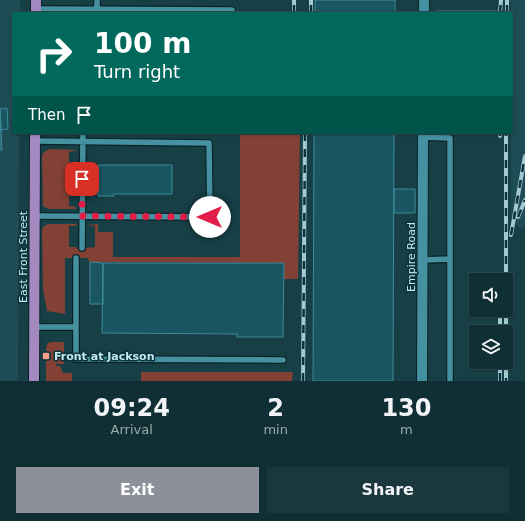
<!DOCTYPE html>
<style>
:root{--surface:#102f34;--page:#19373c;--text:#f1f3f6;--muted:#9ca9ac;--line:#304a4f;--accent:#8c9099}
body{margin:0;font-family:"DejaVu Sans",sans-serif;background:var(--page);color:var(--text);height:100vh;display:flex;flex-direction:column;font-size:15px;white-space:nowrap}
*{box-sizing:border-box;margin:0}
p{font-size:13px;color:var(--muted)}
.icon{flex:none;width:22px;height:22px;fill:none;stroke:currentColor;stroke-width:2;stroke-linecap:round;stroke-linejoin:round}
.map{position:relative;height:381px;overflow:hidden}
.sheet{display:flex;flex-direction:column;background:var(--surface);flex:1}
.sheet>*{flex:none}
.hud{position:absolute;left:12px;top:12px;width:501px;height:122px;border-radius:0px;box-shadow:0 1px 3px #0004,0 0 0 1px var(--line);background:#00695c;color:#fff;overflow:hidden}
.controls{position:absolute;left:469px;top:273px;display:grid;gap:8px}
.controls a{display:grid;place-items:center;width:44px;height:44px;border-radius:0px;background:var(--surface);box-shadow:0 1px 3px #0004,0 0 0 1px var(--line);font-size:20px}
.pin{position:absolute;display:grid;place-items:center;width:34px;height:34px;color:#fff;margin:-17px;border-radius:8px;box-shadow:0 2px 6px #0006}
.me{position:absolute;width:44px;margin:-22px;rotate:270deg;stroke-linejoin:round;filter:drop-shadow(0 0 3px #0008)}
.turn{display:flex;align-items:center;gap:14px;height:84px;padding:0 16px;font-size:18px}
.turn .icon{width:52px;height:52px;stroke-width:2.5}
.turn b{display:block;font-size:28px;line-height:34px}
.then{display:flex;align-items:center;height:38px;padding:0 16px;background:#0003;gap:8px;font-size:15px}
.eta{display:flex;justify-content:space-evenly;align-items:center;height:68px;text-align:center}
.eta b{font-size:24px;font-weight:800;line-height:28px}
.button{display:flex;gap:8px;margin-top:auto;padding:8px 16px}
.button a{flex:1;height:46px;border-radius:0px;background:var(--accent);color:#fff;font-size:16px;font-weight:800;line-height:46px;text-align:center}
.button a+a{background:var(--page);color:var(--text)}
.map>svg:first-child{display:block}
</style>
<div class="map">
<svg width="525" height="381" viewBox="0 0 525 381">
<rect width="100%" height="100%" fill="#163f46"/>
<path fill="#1d4c55" d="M 0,0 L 20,0 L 20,13 L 13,13 L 13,133 L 19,133 L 18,381 L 0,381 Z
M 511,0 L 525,0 L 525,228 L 519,228 L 511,216 Z"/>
<path fill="#834034" d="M 240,133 L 300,133 L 298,279 L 284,279 L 283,263 L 89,262 L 88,258 L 65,258 L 65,314 L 47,311 L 43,289 L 42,230 L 43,227 L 48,224 L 77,224 L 76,226 L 69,226 L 69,247 L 76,247 L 77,249 L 95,247 L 95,226 L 86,225 L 98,224 L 98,232 L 113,232 L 113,257 L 240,257 Z
M 49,149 L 78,150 L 69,152 L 69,206 L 76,207 L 76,209 L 49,209 L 43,206 L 42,156 L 44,152 Z
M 51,342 L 64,342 L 64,364 L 56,364 L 56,366 L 60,366 L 63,373 L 72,373 L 72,381 L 46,381 L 46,348 L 48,343 Z
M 141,372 L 293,372 L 292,381 L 141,381 Z"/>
<path fill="#1a5661" stroke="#3f8b99" d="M 315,0 L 395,0 L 395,13 L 315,13 Z
M 437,11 L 498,11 L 498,13 L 437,13 Z
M 7,108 L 8,129 L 1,130 L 0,109 Z
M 0,109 L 2,150 L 0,150 Z
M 314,133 L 394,133 L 393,381 L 313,381 Z
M 98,165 L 172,165 L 172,194 L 114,194 L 114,196 L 98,196 Z
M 394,189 L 415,189 L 415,213 L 394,213 Z
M 90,262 L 103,263 L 103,304 L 90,304 Z
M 103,263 L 284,263 L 283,337 L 237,337 L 237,334 L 102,333 Z"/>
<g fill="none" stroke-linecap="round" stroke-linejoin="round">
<defs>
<path id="service" d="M 36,9 L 232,10
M 97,10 L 97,0
M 423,137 L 450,138 L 450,381
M 35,216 L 210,217 L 209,143 L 35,141
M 82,248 L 83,133
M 76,258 L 76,359 L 283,360
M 423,260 L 450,259
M 34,327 L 76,327"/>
<path id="minor" d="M 424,13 L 424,0
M 422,381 L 423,133"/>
<path id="primary" d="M 36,13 L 36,0
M 34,381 L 35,133"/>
</defs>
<use href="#service" stroke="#0b2328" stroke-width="8"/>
<use href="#minor" stroke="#0b2328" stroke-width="12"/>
<use href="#primary" stroke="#0b2328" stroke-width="12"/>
<use href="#service" stroke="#4591a0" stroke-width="5.5"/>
<use href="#minor" stroke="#4591a0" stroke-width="10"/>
<use href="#primary" stroke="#a389c0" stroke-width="10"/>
<defs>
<path id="rail" d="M 294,13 L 294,0
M 311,13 L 311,0
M 500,13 L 501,0
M 507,13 L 507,0
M 500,136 L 500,133
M 518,217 L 525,200
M 511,235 L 525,156
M 506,280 L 506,133
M 506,310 L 506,332
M 500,332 L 500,312
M 506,362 L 506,381
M 303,381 L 305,133
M 500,381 L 500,362"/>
</defs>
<use href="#rail" stroke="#a4c9d1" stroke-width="4"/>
<use href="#rail" stroke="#09343b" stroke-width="2.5" stroke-dasharray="8" stroke-linecap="butt"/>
</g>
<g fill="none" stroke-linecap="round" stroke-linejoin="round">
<path stroke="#e11d48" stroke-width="7" stroke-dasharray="0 12.6" d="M 82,179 L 82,216 L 210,217"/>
</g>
<rect fill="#f49d8c" stroke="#09343b" stroke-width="1.5" x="42" y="352" width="8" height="8" rx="2"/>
<g text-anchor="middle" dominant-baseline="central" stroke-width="3" stroke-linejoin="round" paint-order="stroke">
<g font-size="11" fill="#c4e8f0" stroke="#09343b">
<text transform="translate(23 257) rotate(-90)">East Front Street</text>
<text transform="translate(411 257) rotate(-90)">Empire Road</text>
</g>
<g font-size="11" font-weight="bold" fill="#c4e8f0" stroke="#09343b" text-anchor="start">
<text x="54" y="356">Front at Jackson</text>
</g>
</g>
</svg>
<div class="controls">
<a><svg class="icon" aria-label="sound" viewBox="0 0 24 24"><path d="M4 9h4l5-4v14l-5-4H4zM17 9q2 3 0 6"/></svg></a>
<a><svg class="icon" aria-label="layers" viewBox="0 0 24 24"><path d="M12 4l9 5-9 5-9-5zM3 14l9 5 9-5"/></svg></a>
</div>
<div class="pin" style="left:82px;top:179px;background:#d93025"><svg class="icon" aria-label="arrive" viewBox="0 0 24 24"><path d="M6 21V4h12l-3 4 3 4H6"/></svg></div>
<svg class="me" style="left:210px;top:217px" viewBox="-20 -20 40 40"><circle r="19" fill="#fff"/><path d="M0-13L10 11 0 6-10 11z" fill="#e11d48"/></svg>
<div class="hud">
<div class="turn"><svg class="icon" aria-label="right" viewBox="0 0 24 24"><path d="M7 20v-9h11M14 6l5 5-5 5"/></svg><div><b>100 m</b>Turn right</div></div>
<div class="then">Then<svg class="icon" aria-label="arrive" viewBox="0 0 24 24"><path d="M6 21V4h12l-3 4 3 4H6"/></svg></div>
</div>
</div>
<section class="sheet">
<div class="eta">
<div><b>09:24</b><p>Arrival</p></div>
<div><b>2</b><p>min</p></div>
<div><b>130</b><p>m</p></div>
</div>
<div class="button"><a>Exit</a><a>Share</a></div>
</section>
